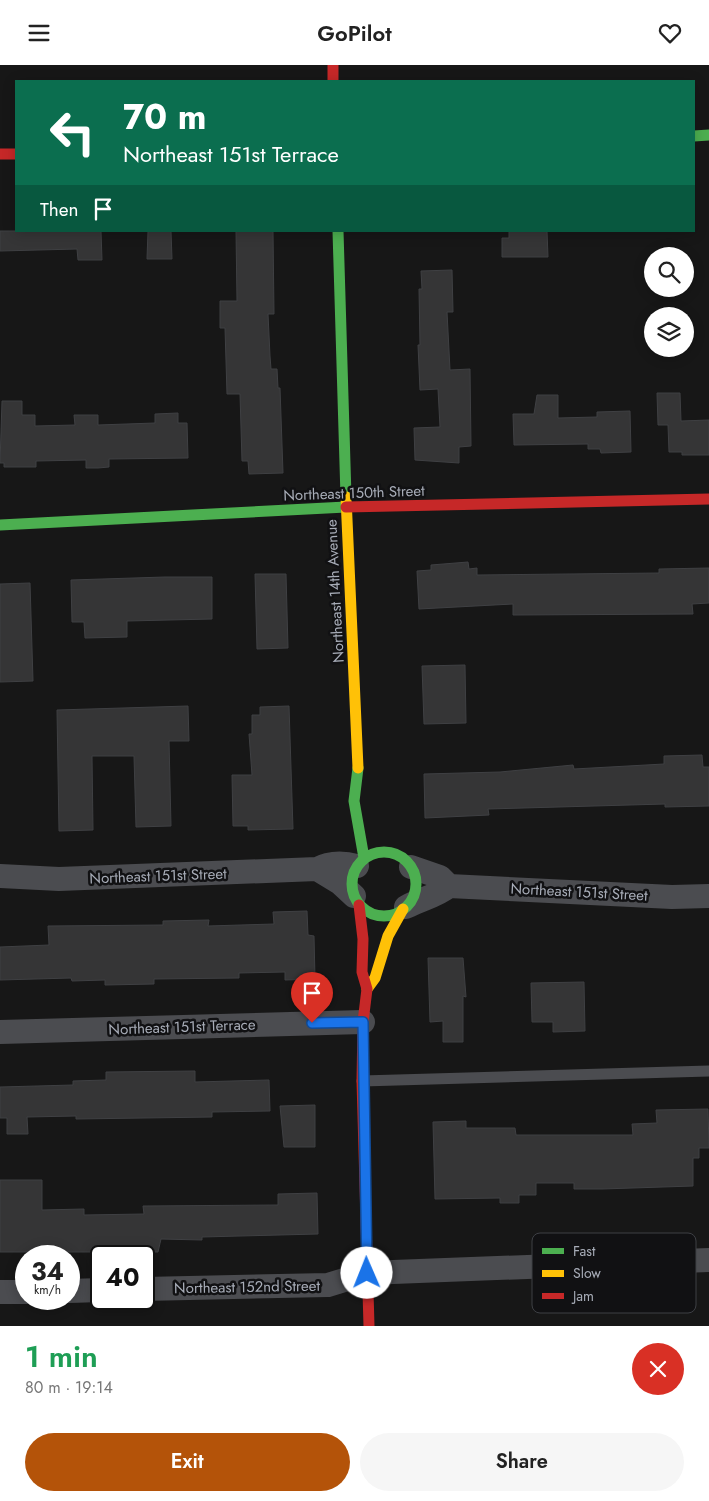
<!DOCTYPE html>
<meta charset="utf-8">
<style>
:root{--surface:#fff;--page:#f6f6f6;--text:#222;--muted:#767676;--accent:#b45309}
body{margin:0;font-family:Jost,sans-serif;background:var(--page);color:var(--text);height:100vh;display:flex;flex-direction:column;font-size:19px;white-space:nowrap}
*{box-sizing:border-box;margin:0}
p{font-size:16px;color:var(--muted)}
.icon{flex:none;width:28px;height:28px;fill:none;stroke:currentColor;stroke-width:2;stroke-linecap:round;stroke-linejoin:round}
.map{position:relative;height:1261px;overflow:hidden}
.drawer{display:flex;flex-direction:column;background:var(--surface);flex:1}
.drawer>*{flex:none}
.guide{position:absolute;left:15px;top:15px;width:680px;height:152px;border-radius:0px;box-shadow:0 2px 12px #0003;background:#0b6e4f;color:#fff;overflow:hidden}
.buttons{position:absolute;left:644px;top:182px;display:grid;gap:10px}
.buttons a{display:grid;place-items:center;width:50px;height:50px;border-radius:50%;background:var(--surface);box-shadow:0 2px 12px #0003;font-size:25px}
.speed{position:absolute;left:15px;top:1180px;display:flex;gap:10px;font-size:25px;font-weight:700;text-align:center}
.speed>*{display:grid;place-content:center;width:65px;height:65px;border-radius:50%;background:var(--surface);box-shadow:0 2px 12px #0003;line-height:1}
.speed small{font-size:12px;font-weight:400}
.speed .limit{border:2px solid #111;border-radius:8px;background:#fff;color:#111}
.pin{position:absolute;display:grid;place-items:center;width:42px;height:42px;color:#fff;margin:-51px -21px;border-radius:50% 50% 50% 0;rotate:-45deg;box-shadow:0 0 5px #0007}
.pin .icon{rotate:45deg}
.me{position:absolute;width:55px;margin:-28px;rotate:359deg;stroke-linejoin:round;filter:drop-shadow(0 0 4px #0008)}
.turn{display:flex;align-items:center;gap:18px;height:105px;padding:0 25px;font-size:22px}
.turn .icon{width:65px;height:65px;stroke-width:2.5}
.turn b{display:block;font-size:35px;line-height:42px}
.then{display:flex;align-items:center;height:48px;padding:0 25px;background:#0003;gap:10px;font-size:19px}
.round{display:grid;place-items:center;flex:none;width:52px;height:52px;border-radius:26px;background:var(--page)}
.summary{display:flex;align-items:center;justify-content:space-between;height:85px;padding:0 25px}
h1{font-size:30px;font-weight:600;line-height:38px;color:#1e9e55}
.button{display:flex;gap:10px;margin-top:auto;padding:10px 25px}
.button a{flex:1;height:58px;border-radius:30px;background:var(--accent);color:#fff;font-size:20px;font-weight:600;line-height:58px;text-align:center}
.button a+a{background:var(--page);color:var(--text)}
header{display:flex;justify-content:space-between;align-items:center;height:65px;padding:0 25px;background:var(--surface);font-size:22px;font-weight:600}
.map>svg:first-child{display:block}
</style>
<header><svg class="icon" aria-label="menu" viewBox="0 0 24 24"><path d="M4 6h16M4 12h16M4 18h16"/></svg>GoPilot<svg class="icon" aria-label="heart" viewBox="0 0 24 24"><path d="M12 20l-8-8c-3-5 5-10 8-4 3-6 11-1 8 4z"/></svg></header>
<div class="map">
<svg width="709" height="1261" viewBox="0 0 709 1261">
<rect width="100%" height="100%" fill="#171717"/>
<path fill="#353536" stroke="#3f4043" d="M 0,166 L 101,166 L 102,195 L 78,195 L 77,184 L 0,186 Z
M 148,166 L 171,166 L 172,194 L 147,194 Z
M 236,166 L 273,166 L 274,249 L 268,249 L 270,291 L 271,304 L 277,304 L 278,323 L 280,323 L 283,408 L 249,409 L 248,396 L 242,396 L 240,329 L 227,329 L 225,263 L 220,263 L 220,236 L 237,236 Z
M 509,166 L 547,166 L 548,192 L 502,192 L 502,173 L 509,173 Z
M 452,205 L 453,247 L 447,247 L 450,305 L 470,304 L 471,381 L 459,382 L 459,398 L 415,395 L 414,363 L 440,362 L 438,324 L 420,325 L 418,280 L 420,280 L 419,224 L 422,224 L 421,206 Z
M 657,328 L 680,328 L 681,356 L 709,355 L 709,390 L 682,390 L 682,387 L 669,387 L 668,360 L 658,360 Z
M 537,330 L 558,330 L 558,353 L 597,352 L 597,347 L 630,346 L 631,387 L 601,388 L 600,384 L 588,384 L 588,379 L 514,380 L 513,349 L 534,349 Z
M 2,336 L 22,336 L 22,350 L 35,350 L 35,361 L 75,360 L 74,350 L 98,350 L 98,360 L 155,358 L 155,349 L 178,348 L 178,358 L 187,358 L 188,393 L 109,394 L 109,402 L 98,403 L 86,403 L 86,395 L 36,396 L 36,402 L 4,402 L 4,398 L 0,398 Z
M 468,497 L 469,504 L 477,503 L 477,510 L 659,508 L 659,504 L 709,503 L 709,538 L 692,539 L 693,549 L 513,550 L 513,539 L 419,544 L 417,506 L 431,505 L 431,500 Z
M 255,509 L 286,509 L 288,583 L 257,584 Z
M 165,512 L 212,512 L 212,554 L 127,556 L 127,572 L 85,573 L 84,557 L 72,557 L 71,515 Z
M 30,518 L 33,616 L 0,617 L 0,519 Z
M 465,600 L 466,658 L 424,659 L 422,601 Z
M 188,641 L 189,676 L 169,676 L 171,761 L 136,762 L 134,691 L 92,691 L 93,765 L 59,766 L 57,645 Z
M 289,641 L 293,764 L 248,765 L 248,761 L 233,761 L 232,710 L 252,710 L 249,669 L 252,669 L 252,650 L 260,650 L 260,642 Z
M 702,690 L 703,702 L 709,702 L 709,741 L 665,742 L 665,739 L 488,744 L 489,750 L 425,753 L 424,709 L 500,707 L 573,700 L 574,704 L 664,699 L 664,691 Z
M 307,846 L 308,870 L 314,871 L 315,914 L 285,915 L 285,907 L 239,908 L 239,913 L 154,914 L 154,919 L 105,920 L 105,915 L 72,916 L 71,913 L 0,915 L 0,882 L 49,880 L 48,861 L 163,860 L 163,856 L 209,855 L 208,861 L 274,859 L 273,847 Z
M 428,893 L 463,893 L 466,932 L 463,931 L 463,977 L 443,977 L 443,956 L 430,957 Z
M 584,917 L 585,966 L 553,967 L 553,957 L 532,957 L 531,918 Z
M 195,1006 L 195,1017 L 269,1015 L 270,1046 L 212,1047 L 212,1052 L 76,1054 L 76,1051 L 27,1052 L 28,1069 L 7,1069 L 7,1053 L 0,1053 L 0,1022 L 73,1020 L 73,1016 L 106,1015 L 106,1007 Z
M 315,1040 L 315,1082 L 284,1082 L 280,1041 Z
M 708,1044 L 709,1083 L 699,1083 L 699,1093 L 693,1093 L 693,1121 L 602,1124 L 574,1124 L 574,1118 L 536,1118 L 536,1130 L 519,1130 L 519,1138 L 500,1138 L 500,1133 L 435,1134 L 433,1057 L 466,1056 L 466,1063 L 515,1063 L 516,1070 L 633,1070 L 632,1059 L 657,1058 L 656,1045 Z
M 0,1115 L 42,1115 L 42,1145 L 84,1144 L 84,1150 L 144,1149 L 143,1141 L 278,1140 L 278,1129 L 317,1128 L 318,1169 L 202,1172 L 202,1175 L 161,1174 L 158,1187 L 0,1187 Z"/>
<g fill="none" stroke-linecap="round" stroke-linejoin="round">
<path stroke="#4b4c50" stroke-width="11" d="M 362,1016 L 709,1006"/>
<path stroke="#4b4c50" stroke-width="24" d="M 411,802 L 440,812 L 449,821
M 317,804 L 340,818 L 354,831
M 0,811 L 59,814 L 317,804 C 330,797 342,797 357,801
M 406,842 C 421,834 437,831 449,821 L 672,832 L 709,831
M 0,967 L 363,957
M 144,1224 L 328,1220 L 367,1208 L 709,1195
M 69,1226 L 101,1225
M 0,1227 L 26,1227"/>
<path stroke="#4caf50" stroke-width="11" d="M 694,71 L 709,70
M 338,166 L 346,432
M 0,460 L 346,442
M 358,703 L 354,736 L 364,793
M352 819a32 32 0 1 1 64 0a32 32 0 1 1-64 0Z"/>
<path stroke="#ffc107" stroke-width="11" d="M 346,432 L 358,703
M 367,924 L 375,913 L 388,871 L 403,844"/>
<path stroke="#c62828" stroke-width="11" d="M 333,0 L 333,16
M 0,89 L 16,89
M 346,442 L 709,434
M 359,840 L 363,874 L 362,907 L 367,924 L 363,957 L 362,1016 L 369,1261"/>
</g>
<g fill="none" stroke-linecap="round" stroke-linejoin="round">
<defs>
<path id="route" d="M 312,958 L 363,957 L 367,1208"/>
</defs>
<use href="#route" stroke="#114b97" stroke-width="12"/>
<use href="#route" stroke="#1a73e8" stroke-width="9"/>
</g>
<g text-anchor="middle" dominant-baseline="central" stroke-width="5" stroke-linejoin="round" paint-order="stroke">
<g font-size="15" fill="#a8adb8" stroke="#111113">
<text transform="translate(354 428) rotate(-2)">Northeast 150th Street</text>
<text transform="translate(335 526) rotate(-93)">Northeast 14th Avenue</text>
<text transform="translate(158 811) rotate(-2)">Northeast 151st Street</text>
<text transform="translate(579 827) rotate(3)">Northeast 151st Street</text>
<text transform="translate(182 962) rotate(-2)">Northeast 151st Terrace</text>
<text transform="translate(247 1222) rotate(-1)">Northeast 152nd Street</text>
</g>
</g>
<rect x="532" y="1168" width="164" height="80" rx="8" fill="#111113" stroke="#3e4045" stroke-width="1"/>
<rect x="542" y="1183" width="22" height="6" fill="#4caf50"/>
<rect x="542" y="1205" width="22" height="7" fill="#ffc107"/>
<rect x="542" y="1228" width="22" height="6" fill="#c62828"/>
<g font-size="14" fill="#a8adb8">
<text x="573" y="1191">Fast</text>
<text x="573" y="1213">Slow</text>
<text x="573" y="1236">Jam</text>
</g>
</svg>
<div class="buttons">
<a><svg class="icon" aria-label="search" viewBox="0 0 24 24"><circle cx="10" cy="10" r="6"/><path d="M15 15l6 6"/></svg></a>
<a><svg class="icon" aria-label="layers" viewBox="0 0 24 24"><path d="M12 4l9 5-9 5-9-5zM3 14l9 5 9-5"/></svg></a>
</div>
<div class="speed"><div>34<small>km/h</small></div><div class="limit">40</div></div>
<div class="pin" style="left:312px;top:958px;background:#d93025"><svg class="icon" aria-label="arrive" viewBox="0 0 24 24"><path d="M6 21V4h12l-3 4 3 4H6"/></svg></div>
<svg class="me" style="left:367px;top:1208px" viewBox="-20 -20 40 40"><circle r="19" fill="#fff"/><path d="M0-13L10 11 0 6-10 11z" fill="#1a73e8"/></svg>
<div class="guide">
<div class="turn"><svg class="icon" aria-label="left" viewBox="0 0 24 24"><path d="M17 20v-9H6M10 6l-5 5 5 5"/></svg><div><b>70 m</b>Northeast 151st Terrace</div></div>
<div class="then">Then<svg class="icon" aria-label="arrive" viewBox="0 0 24 24"><path d="M6 21V4h12l-3 4 3 4H6"/></svg></div>
</div>
</div>
<section class="drawer">
<div class="summary"><div><h1>1 min</h1><p>80 m · 19:14</p></div><a class="round" style="background:#d93025;color:#fff"><svg class="icon" aria-label="close" viewBox="0 0 24 24"><path d="M6 6l12 12M18 6L6 18"/></svg></a></div>
<div class="button"><a>Exit</a><a>Share</a></div>
</section>
